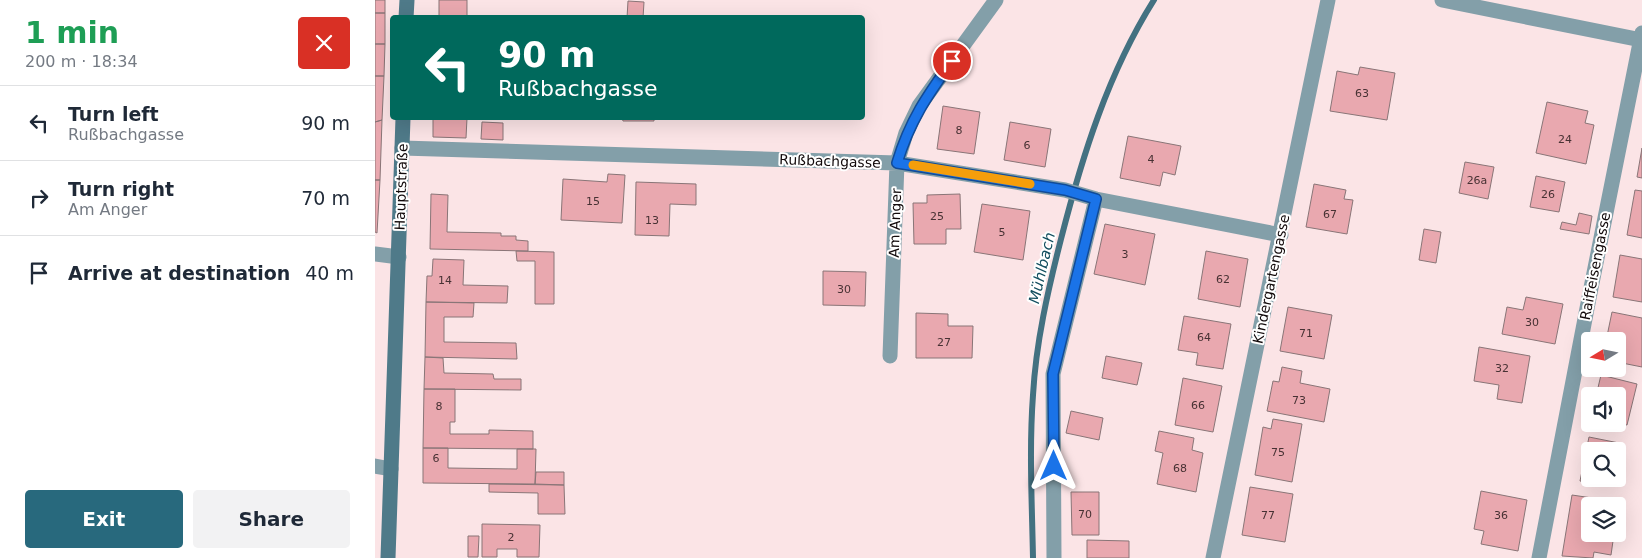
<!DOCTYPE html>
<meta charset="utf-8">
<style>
:root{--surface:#fff;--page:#f2f2f3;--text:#1f2937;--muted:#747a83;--line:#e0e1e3;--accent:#28697d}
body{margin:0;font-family:"DejaVu Sans",sans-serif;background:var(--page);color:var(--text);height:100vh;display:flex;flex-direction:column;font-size:19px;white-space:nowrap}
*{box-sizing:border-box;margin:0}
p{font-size:16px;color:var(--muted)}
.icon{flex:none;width:28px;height:28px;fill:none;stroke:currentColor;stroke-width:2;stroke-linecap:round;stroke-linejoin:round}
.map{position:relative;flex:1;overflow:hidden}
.side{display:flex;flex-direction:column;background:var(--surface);width:375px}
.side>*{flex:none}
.hud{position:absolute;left:15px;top:15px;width:475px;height:105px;border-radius:5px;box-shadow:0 5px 20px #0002;background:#00695c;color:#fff;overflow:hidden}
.needle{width:32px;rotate:260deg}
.buttons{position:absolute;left:1206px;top:332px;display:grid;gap:10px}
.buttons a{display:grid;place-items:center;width:45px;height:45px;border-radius:5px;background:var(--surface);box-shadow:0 5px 20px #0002;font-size:25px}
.pin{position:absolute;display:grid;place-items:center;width:42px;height:42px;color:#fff;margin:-21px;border:2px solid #fff;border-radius:50%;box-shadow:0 1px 5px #0007}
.me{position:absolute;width:55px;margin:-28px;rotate:0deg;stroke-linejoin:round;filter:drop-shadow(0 0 4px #0008)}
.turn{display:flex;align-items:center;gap:18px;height:105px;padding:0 25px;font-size:22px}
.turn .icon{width:65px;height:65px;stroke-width:2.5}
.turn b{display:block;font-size:35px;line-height:42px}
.round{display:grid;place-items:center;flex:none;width:52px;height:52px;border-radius:5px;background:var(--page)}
.head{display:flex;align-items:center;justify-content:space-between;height:85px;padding:0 25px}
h1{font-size:30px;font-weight:700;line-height:38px;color:#1e9e55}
.button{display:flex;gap:10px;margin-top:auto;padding:10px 25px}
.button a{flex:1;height:58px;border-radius:5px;background:var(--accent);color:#fff;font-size:20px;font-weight:700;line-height:58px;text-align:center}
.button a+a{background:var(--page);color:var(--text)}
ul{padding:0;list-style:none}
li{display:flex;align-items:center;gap:15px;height:75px;padding:0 25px;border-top:1px solid var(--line)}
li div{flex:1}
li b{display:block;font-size:19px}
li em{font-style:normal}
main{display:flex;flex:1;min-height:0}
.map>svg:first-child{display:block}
</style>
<main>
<section class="side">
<div class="head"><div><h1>1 min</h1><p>200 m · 18:34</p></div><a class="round" style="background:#d93025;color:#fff"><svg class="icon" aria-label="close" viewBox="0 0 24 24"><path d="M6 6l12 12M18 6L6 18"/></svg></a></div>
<ul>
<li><svg class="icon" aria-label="left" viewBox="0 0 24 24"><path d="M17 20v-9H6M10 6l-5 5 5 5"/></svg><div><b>Turn left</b><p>Rußbachgasse</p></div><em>90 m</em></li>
<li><svg class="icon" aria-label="right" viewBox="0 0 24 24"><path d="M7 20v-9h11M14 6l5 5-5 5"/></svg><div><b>Turn right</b><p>Am Anger</p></div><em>70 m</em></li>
<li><svg class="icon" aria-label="arrive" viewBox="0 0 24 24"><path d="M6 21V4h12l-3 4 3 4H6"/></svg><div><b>Arrive at destination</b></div><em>40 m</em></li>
</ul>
<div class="button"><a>Exit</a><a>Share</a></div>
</section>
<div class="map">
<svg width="1267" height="558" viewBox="0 0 1267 558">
<rect width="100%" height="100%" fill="#fbe4e6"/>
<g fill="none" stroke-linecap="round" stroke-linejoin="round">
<path stroke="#437181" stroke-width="6" d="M 658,558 C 657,504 654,449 658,395 C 661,342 673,290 686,239 C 707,157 733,73 779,0"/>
</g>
<path fill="#e9a8af" stroke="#897577" d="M 0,0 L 10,0 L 10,13 L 0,13 Z
M 64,0 L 92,0 L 92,18 L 64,18 Z
M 253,1 L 269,2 L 268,18 L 252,18 Z
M 0,13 L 10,13 L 10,44 L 0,44 Z
M 0,44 L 10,44 L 9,76 L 0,76 Z
M 985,67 L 1020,73 L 1012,120 L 955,111 L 962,71 L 983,75 Z
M 0,76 L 9,76 L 7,120 L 0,122 Z
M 1172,102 L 1213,111 L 1210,123 L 1219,125 L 1211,164 L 1161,153 Z
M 568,106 L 605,112 L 599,154 L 562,149 Z
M 58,118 L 92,118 L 91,138 L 58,137 Z
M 247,118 L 279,118 L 279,121 L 248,121 Z
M 7,120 L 5,180 L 0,180 L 0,122 Z
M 107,122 L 128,123 L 128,140 L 106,139 Z
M 635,122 L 676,129 L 670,167 L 629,160 Z
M 753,136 L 806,146 L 800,175 L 788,172 L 785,186 L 745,178 Z
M 1267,148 L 1267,178 L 1262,177 Z
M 1090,162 L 1119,167 L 1113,199 L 1084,193 Z
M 233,174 L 250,175 L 247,223 L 186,220 L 188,179 L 232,182 Z
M 1161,176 L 1190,182 L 1184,212 L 1155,207 Z
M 0,180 L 5,180 L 2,233 L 0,232 Z
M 261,182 L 321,184 L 321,205 L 295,204 L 294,236 L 260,235 Z
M 939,184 L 971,190 L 969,199 L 978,200 L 972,234 L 931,227 Z
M 1260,190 L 1267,191 L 1267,238 L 1252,235 Z
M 56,194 L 73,195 L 72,232 L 126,233 L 126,236 L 141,236 L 141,240 L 153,241 L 153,251 L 55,249 Z
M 585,194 L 586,229 L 571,229 L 571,244 L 539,244 L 538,203 L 552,203 L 552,195 Z
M 607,204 L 655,211 L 648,260 L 599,252 Z
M 1204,213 L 1217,216 L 1214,234 L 1185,229 L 1187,222 L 1201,225 Z
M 730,224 L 780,234 L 770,285 L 719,274 Z
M 1049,229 L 1066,232 L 1061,263 L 1044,260 Z
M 141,251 L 179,252 L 179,304 L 160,304 L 160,261 L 142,261 Z
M 831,251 L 873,259 L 865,307 L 823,299 Z
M 1245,255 L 1267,259 L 1267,302 L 1238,297 Z
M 58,259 L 89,260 L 88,285 L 133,286 L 132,303 L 51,302 L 52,276 L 57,276 Z
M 448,271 L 491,272 L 490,306 L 448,305 Z
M 1151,297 L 1188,304 L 1180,344 L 1127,334 L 1132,307 L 1148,310 Z
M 51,302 L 99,303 L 98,317 L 69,317 L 69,342 L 141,343 L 142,359 L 50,357 Z
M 913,307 L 957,315 L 949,359 L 905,351 Z
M 1237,312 L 1267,318 L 1267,367 L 1242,362 L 1242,341 L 1231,341 Z
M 541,313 L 573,314 L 573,326 L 598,326 L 597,358 L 541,358 Z
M 809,316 L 856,324 L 848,369 L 821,365 L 823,353 L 803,350 Z
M 1104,347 L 1155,356 L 1147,403 L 1122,399 L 1124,385 L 1099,381 Z
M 731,356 L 767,363 L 762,385 L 727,378 Z
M 50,357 L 68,358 L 69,373 L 118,374 L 119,379 L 146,379 L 146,390 L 49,389 Z
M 907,367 L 927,371 L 925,383 L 955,389 L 949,422 L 892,411 L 898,381 L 904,382 Z
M 1226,375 L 1262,384 L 1252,425 L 1242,423 L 1242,396 L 1221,396 Z
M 808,378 L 847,386 L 838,432 L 800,425 Z
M 49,389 L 80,389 L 80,422 L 75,422 L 75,434 L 114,434 L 114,430 L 158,431 L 158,449 L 48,448 Z
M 696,411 L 728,418 L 724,440 L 691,433 Z
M 898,419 L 927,424 L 917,482 L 880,475 L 888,427 L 896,429 Z
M 784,431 L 819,438 L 817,450 L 828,453 L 821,492 L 782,484 L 788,453 L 780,451 Z
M 1214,437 L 1249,444 L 1243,475 L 1242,451 L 1215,451 L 1215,479 L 1231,479 L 1230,486 L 1205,481 Z
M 48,448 L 73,448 L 73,468 L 142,469 L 142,449 L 161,449 L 160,484 L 48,483 Z
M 161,472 L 189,472 L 189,485 L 160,484 Z
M 114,484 L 189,485 L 190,514 L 163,514 L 163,493 L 114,492 Z
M 875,487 L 918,494 L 910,542 L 867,535 Z
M 1106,491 L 1152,500 L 1143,551 L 1106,544 L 1109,531 L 1099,529 Z
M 696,492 L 724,492 L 724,535 L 697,535 Z
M 1197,495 L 1244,502 L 1242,514 L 1242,506 L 1215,506 L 1215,534 L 1239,534 L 1236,555 L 1219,552 L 1218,558 L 1187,556 Z
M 107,524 L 165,525 L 164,557 L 142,557 L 142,549 L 122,549 L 122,557 L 107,557 Z
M 93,536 L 104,536 L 103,557 L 93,557 Z
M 712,540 L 754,541 L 754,558 L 712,558 Z"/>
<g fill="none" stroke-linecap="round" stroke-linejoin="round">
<path stroke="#839fa9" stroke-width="15" d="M 1067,0 L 1266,40
M 27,148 L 522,163 L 690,190 L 721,199 L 906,235
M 0,254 L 24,257
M 515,356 L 522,163 L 531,133 L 544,106 L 621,0
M 0,466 L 16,469
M 679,558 L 678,374 L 721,199
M 838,558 L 953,0
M 1164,558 L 1214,298 L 1267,33"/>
<path stroke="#4f7a89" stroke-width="15" d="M 31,18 L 32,0
M 13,558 L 28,118"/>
</g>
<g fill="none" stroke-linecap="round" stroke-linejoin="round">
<defs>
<path id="route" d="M 577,61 C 552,96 535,120 522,163 L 690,190 L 721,199 L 678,374 L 679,466"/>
</defs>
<use href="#route" stroke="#114b97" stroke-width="12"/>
<use href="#route" stroke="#1a73e8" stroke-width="9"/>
<path stroke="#f59e0b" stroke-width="9" d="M 538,165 L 655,184"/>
</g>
<g text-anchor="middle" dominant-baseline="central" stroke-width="4" stroke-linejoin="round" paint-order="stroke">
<g font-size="11" fill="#473133">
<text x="987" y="93">63</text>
<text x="584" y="130">8</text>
<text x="1190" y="139">24</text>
<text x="652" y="145">6</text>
<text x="776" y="159">4</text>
<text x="1102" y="180">26a</text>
<text x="1173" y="194">26</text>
<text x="218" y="201">15</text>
<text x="955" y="214">67</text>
<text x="562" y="216">25</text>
<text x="277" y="220">13</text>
<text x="627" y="232">5</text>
<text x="750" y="254">3</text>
<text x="848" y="279">62</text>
<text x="70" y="280">14</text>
<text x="469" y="289">30</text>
<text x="1157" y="322">30</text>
<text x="931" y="333">71</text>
<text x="829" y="337">64</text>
<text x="569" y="342">27</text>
<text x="1127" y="368">32</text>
<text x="924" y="400">73</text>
<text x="823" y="405">66</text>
<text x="64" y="406">8</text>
<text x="903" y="452">75</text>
<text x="61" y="458">6</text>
<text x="805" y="468">68</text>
<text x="710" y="514">70</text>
<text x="893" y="515">77</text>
<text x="1126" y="515">36</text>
<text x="136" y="537">2</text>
</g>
<g font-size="14" fill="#11090a" stroke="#fff">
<text transform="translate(455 161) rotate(2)">Rußbachgasse</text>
<text transform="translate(26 187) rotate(-88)">Hauptstraße</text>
<text transform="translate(520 223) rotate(-88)">Am Anger</text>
<text transform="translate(1220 266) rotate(-79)">Raiffeisengasse</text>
<text transform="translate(896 279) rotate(-78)">Kindergartengasse</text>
</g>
<g font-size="15" font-style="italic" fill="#124d5e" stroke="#fff">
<text transform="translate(667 268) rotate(-77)">Mühlbach</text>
</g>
</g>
</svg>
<div class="buttons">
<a><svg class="needle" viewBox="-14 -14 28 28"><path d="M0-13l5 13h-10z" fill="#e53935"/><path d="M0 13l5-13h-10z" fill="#747a83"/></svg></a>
<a><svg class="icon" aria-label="sound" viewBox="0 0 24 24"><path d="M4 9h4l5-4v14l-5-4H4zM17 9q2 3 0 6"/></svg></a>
<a><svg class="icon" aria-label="search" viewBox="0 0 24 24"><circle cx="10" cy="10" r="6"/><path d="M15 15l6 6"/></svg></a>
<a><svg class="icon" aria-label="layers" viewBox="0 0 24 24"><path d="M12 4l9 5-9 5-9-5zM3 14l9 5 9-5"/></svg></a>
</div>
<div class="pin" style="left:577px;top:61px;background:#d93025"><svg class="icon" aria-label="arrive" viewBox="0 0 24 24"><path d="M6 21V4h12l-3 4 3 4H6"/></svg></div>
<svg class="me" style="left:679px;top:466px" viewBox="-20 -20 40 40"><path d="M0-17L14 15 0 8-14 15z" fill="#1a73e8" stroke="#fff" stroke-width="4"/></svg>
<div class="hud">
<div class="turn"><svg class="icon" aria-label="left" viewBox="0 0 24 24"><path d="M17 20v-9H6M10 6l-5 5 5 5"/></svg><div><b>90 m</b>Rußbachgasse</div></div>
</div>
</div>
</main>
